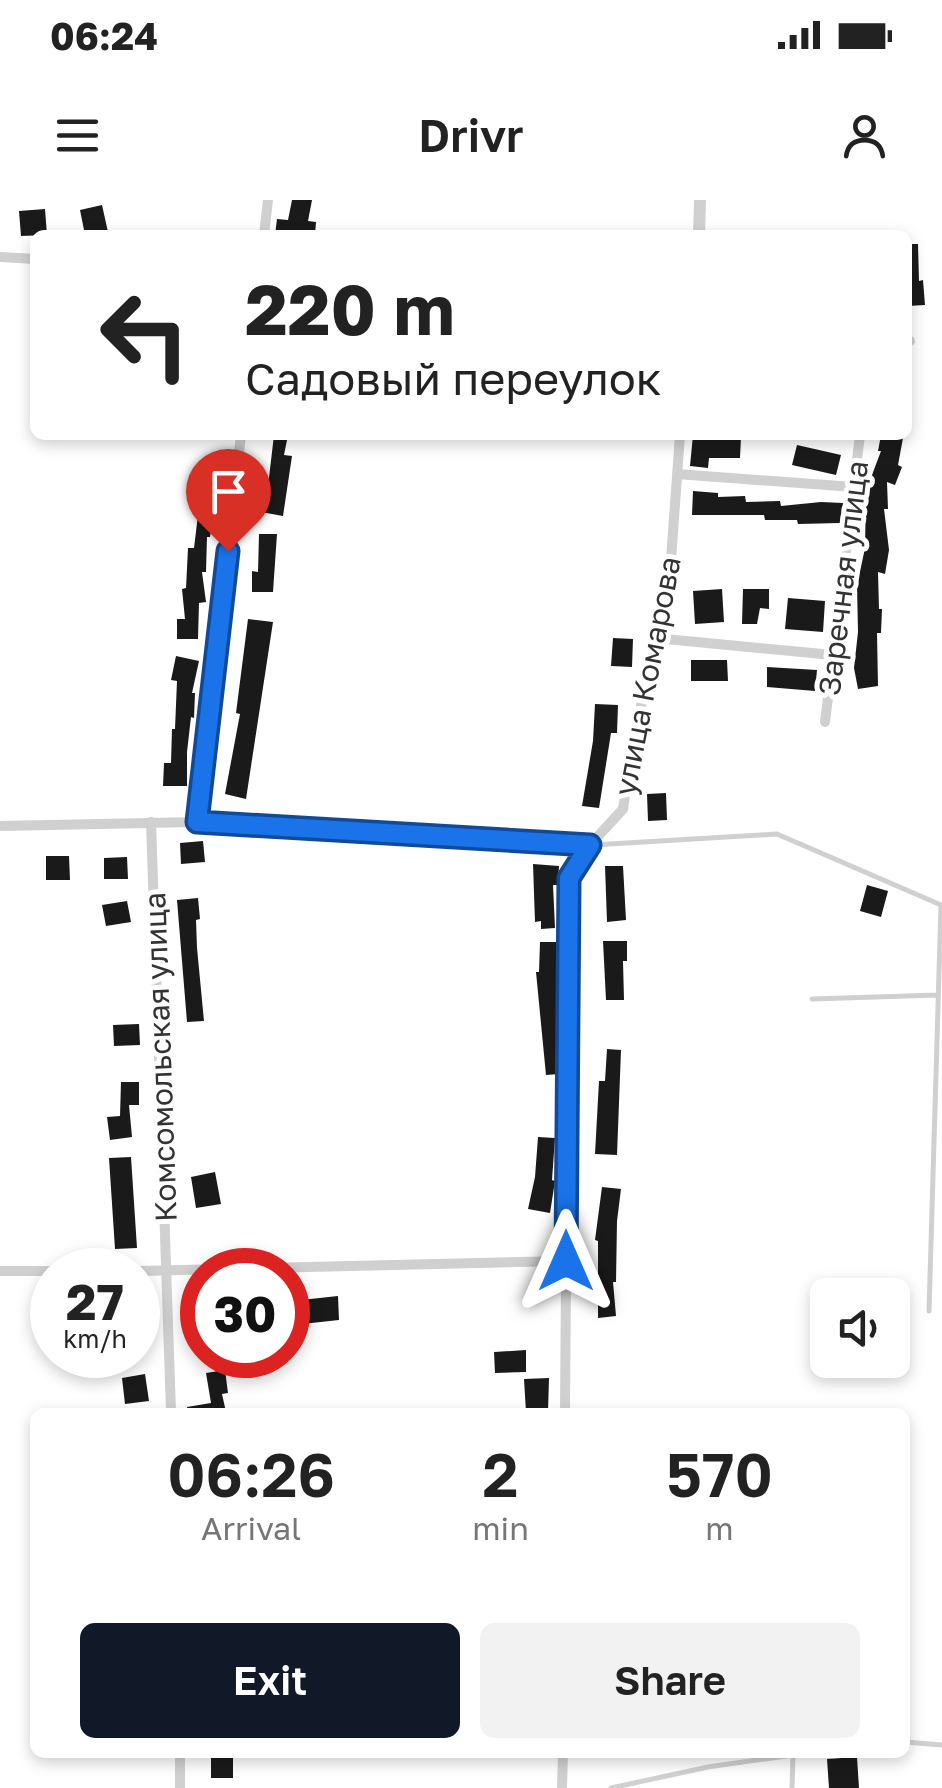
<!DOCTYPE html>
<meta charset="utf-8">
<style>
:root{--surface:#fff;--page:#f2f2f2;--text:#222;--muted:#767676;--accent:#111827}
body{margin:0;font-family:"Golos Text",sans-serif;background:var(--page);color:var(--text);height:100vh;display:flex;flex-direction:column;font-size:38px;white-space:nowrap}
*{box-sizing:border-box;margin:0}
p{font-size:32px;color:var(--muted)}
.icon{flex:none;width:55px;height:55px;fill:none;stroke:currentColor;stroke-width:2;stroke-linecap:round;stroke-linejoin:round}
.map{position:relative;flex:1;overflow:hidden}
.panel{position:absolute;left:30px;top:1208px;width:880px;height:350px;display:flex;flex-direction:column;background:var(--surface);border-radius:15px;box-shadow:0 5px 15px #0003}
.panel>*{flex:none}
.hud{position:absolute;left:30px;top:30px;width:882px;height:210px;border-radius:15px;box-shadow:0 5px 15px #0003;background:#fff;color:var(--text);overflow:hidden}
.controls{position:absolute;left:810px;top:1078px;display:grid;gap:20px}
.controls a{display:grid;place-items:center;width:100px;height:100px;border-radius:15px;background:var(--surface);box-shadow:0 5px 15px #0003;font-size:50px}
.speed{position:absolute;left:30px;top:1048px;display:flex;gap:20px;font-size:50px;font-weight:700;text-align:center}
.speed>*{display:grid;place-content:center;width:130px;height:130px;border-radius:50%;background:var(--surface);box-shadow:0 5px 15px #0003;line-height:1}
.speed small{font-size:25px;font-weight:400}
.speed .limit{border:15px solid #d22;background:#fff;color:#111}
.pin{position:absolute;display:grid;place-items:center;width:85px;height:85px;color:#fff;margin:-102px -42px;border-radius:50% 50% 50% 0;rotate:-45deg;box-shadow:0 0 10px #0007}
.pin .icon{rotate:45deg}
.me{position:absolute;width:110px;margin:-55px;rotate:0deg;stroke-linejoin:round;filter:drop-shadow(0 0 8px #0008)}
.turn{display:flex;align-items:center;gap:35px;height:210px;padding:0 50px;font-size:45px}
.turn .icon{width:130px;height:130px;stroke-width:2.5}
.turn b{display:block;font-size:70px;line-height:85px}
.eta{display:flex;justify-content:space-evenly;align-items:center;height:170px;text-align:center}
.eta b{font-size:60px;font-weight:600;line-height:70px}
.action{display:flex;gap:20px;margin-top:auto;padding:20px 50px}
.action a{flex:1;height:115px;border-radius:15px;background:var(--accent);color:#fff;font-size:40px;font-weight:600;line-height:115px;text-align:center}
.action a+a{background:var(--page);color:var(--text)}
.status{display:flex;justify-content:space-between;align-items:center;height:70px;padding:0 50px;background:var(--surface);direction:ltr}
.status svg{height:28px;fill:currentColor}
header{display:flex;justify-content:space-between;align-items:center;height:130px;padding:0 50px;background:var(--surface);font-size:45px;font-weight:600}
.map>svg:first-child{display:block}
</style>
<div class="status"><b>06:24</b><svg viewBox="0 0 49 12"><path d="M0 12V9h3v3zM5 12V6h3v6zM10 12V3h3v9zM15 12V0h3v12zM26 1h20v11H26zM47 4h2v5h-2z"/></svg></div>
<header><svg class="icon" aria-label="menu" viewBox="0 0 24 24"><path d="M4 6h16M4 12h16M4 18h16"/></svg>Drivr<svg class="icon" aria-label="person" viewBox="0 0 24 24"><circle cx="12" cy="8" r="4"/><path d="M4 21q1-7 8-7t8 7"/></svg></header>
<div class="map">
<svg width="942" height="1588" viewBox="0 0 942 1588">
<rect width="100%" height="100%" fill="#fff"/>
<path fill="#1a1a1a" d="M 292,0 L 312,0 L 308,21 L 316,22 L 315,35 L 275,35 L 277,19 L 288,20 Z
M 102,5 L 108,32 L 85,35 L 80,10 Z
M 45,9 L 47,35 L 21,36 L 19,11 Z
M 908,44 L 918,44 L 919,81 L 923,80 L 925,105 L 908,106 Z
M 274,235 L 288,235 L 284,255 L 292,256 L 283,316 L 261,312 L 268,286 Z
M 693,235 L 741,237 L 740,258 L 709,258 L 708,268 L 690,266 Z
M 881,235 L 903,238 L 898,265 L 902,267 L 895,285 L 887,282 L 888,309 L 884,309 L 889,350 L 885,374 L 878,372 L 879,409 L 882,409 L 881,433 L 877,433 L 878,486 L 858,489 L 854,468 L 858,432 L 857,386 L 865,348 L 866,291 L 881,251 L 878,251 Z
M 797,245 L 841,255 L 836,275 L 792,265 Z
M 693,291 L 718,293 L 718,297 L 745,296 L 746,302 L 780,301 L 781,306 L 821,302 L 843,303 L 840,323 L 798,324 L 797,320 L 765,320 L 764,315 L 692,315 Z
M 198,315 L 213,317 L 210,337 L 207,337 L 206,372 L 202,372 L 206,402 L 199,403 L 198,439 L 177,439 L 177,419 L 185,419 L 182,389 L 186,388 L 188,348 L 194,348 Z
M 259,334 L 277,334 L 273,392 L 252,392 L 252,371 L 258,372 Z
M 722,389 L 724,422 L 695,424 L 693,391 Z
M 743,389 L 769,389 L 769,409 L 760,408 L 757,424 L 742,424 Z
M 788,398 L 825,401 L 823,432 L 785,429 Z
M 248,419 L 273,422 L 246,599 L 225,594 L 240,514 L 236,513 Z
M 613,438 L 633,439 L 632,467 L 611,466 Z
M 176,456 L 199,461 L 192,493 L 195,493 L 194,518 L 191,517 L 187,552 L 187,586 L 163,586 L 164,563 L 171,563 L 172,529 L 175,529 L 177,481 L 171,480 Z
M 691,460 L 727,460 L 728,481 L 691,481 Z
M 767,467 L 817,470 L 815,491 L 767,487 Z
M 595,504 L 618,505 L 617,533 L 611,533 L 599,608 L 582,606 L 593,541 Z
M 666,593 L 667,620 L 648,621 L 647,594 Z
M 203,641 L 205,662 L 181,664 L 180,643 Z
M 46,656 L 69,656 L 70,680 L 46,680 Z
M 127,657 L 128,679 L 104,679 L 104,658 Z
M 533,664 L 559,666 L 558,685 L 553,685 L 555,728 L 541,729 L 541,721 L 535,722 Z
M 605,666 L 623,666 L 626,720 L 607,722 Z
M 867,685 L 888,691 L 881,717 L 860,711 Z
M 198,698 L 200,719 L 196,720 L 197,748 L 204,821 L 187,822 L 177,700 Z
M 127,701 L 131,722 L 106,726 L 102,705 Z
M 603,741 L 627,741 L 627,761 L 623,761 L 624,800 L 606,800 Z
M 540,742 L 558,742 L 559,874 L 546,875 L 536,772 L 539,772 Z
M 139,824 L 140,845 L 114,846 L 113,825 Z
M 607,849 L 621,850 L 617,955 L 595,954 L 599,881 L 605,881 Z
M 121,882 L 139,882 L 139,905 L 129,905 L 132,937 L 110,940 L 107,917 L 120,916 Z
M 538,937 L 555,938 L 552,980 L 555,981 L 550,1013 L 528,1009 L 535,977 Z
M 131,957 L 137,1048 L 115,1049 L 109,958 Z
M 215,972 L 221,1004 L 196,1008 L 191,977 Z
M 602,987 L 621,989 L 617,1021 L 616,1082 L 613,1082 L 616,1116 L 598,1118 L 598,1041 L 595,1040 Z
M 338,1096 L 339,1120 L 293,1125 L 292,1101 Z
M 526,1150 L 526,1172 L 495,1173 L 494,1152 Z
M 225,1170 L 228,1193 L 222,1194 L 226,1212 L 188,1212 L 187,1207 L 211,1203 L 206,1173 Z
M 145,1174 L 149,1201 L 125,1204 L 122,1178 Z
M 549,1178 L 548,1212 L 526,1212 L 524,1179 Z
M 211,1552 L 233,1552 L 233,1578 L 211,1578 Z
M 857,1557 L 859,1588 L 829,1588 L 827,1559 Z"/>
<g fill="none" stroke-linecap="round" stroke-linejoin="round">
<path stroke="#d0d0d0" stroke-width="5" d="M 593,645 L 777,634 L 941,705 L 929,1111
M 812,799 L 938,795
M 905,1542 L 942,1545
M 793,1555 L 811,1552
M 611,1588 L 708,1567 L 793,1555 L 792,1588"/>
<path stroke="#d0d0d0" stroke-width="10" d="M 264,35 L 268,0
M 0,57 L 35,59
M 908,141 L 910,141
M 677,274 L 854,287
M 655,438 L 833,455
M 825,522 L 860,235
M 151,622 L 171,1212
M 197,622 L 241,235
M 0,626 L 197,622 L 590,645
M 0,1071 L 52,1071
M 138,1071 L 566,1061
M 565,1212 L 569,678 L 590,645 L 623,609 L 633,544 L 655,438 L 668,401 L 680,235
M 180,1552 L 180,1588
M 562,1588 L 563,1552"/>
<path stroke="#d0d0d0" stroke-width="12" d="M 699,35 L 700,0"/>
</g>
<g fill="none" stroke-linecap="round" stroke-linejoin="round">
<defs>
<path id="route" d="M 228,351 L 197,622 L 590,645 L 569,678 L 566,1061"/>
</defs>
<use href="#route" stroke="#114b97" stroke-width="25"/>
<use href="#route" stroke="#1a73e8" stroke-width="18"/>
</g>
<g text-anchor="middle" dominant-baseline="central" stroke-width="10" stroke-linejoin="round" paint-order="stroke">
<g font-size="30" fill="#333" stroke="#fff">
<text transform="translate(843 378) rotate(-83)">Заречная улица</text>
<text transform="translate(647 476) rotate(-79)">улица Комарова</text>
<text transform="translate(160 857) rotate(-92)">Комсомольская улица</text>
</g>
</g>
</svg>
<div class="controls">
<a><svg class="icon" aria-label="sound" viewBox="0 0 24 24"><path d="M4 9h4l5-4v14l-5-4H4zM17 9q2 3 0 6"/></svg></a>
</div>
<div class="speed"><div>27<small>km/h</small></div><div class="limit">30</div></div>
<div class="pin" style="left:228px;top:351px;background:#d93025"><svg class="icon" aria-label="arrive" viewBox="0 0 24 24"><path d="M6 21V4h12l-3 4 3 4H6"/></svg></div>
<svg class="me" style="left:566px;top:1061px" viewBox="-20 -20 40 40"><path d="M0-17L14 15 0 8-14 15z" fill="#1a73e8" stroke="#fff" stroke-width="4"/></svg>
<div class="hud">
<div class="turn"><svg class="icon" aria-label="left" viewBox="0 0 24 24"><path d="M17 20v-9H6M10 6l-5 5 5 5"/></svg><div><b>220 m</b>Садовый переулок</div></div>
</div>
<section class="panel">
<div class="eta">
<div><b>06:26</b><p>Arrival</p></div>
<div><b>2</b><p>min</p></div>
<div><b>570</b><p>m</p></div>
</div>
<div class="action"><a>Exit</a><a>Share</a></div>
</section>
</div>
